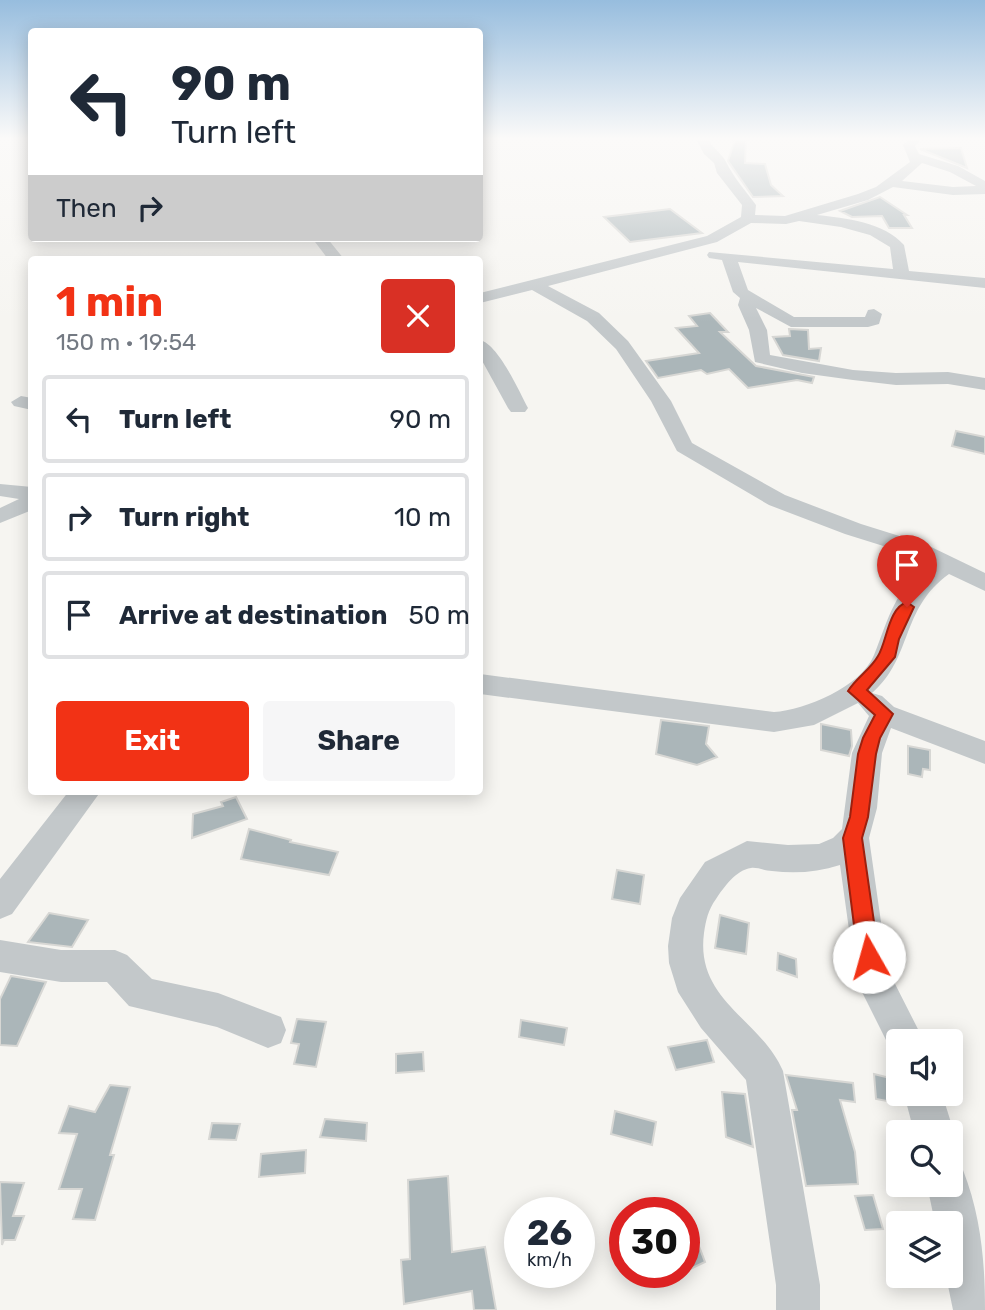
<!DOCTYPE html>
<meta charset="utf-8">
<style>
:root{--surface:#fff;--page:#f6f6f7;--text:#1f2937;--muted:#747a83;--line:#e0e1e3;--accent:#f23215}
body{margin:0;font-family:Rubik,sans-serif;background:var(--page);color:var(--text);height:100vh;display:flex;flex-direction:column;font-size:26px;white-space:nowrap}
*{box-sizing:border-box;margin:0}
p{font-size:23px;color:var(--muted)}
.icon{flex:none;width:38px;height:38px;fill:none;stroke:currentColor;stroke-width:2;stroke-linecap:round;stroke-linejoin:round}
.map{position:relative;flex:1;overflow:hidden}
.side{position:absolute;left:28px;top:256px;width:455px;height:539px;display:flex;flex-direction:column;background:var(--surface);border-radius:7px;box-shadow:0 4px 18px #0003}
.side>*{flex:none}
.hud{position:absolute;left:28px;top:28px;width:455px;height:214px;border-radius:7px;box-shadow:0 4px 18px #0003;background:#fff;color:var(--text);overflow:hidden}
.controls{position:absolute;left:886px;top:1029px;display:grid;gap:14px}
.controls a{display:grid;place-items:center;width:77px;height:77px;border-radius:7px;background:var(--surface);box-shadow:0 4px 18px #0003;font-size:35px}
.speed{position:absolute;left:504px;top:1197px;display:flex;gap:14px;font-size:35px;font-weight:700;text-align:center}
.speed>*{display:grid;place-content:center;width:91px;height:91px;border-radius:50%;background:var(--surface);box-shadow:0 4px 18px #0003;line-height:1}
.speed small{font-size:18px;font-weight:400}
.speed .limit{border:10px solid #d22;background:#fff;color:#111}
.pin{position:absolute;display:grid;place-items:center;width:60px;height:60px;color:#fff;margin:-72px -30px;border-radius:50% 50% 50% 0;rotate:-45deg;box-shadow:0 0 7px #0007}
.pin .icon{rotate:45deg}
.me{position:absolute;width:77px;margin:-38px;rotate:353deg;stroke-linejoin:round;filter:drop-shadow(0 0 5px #0008)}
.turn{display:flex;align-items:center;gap:24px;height:147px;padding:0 28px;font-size:32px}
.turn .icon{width:91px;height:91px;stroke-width:2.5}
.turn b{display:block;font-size:49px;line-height:60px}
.then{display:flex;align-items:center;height:66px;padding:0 28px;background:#0003;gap:14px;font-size:26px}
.round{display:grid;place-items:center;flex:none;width:74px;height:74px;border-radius:7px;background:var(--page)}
.overview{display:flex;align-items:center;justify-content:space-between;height:119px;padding:0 28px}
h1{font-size:42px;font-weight:700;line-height:52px;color:var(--accent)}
.cta{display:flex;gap:14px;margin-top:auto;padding:14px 28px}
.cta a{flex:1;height:80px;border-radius:7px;background:var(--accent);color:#fff;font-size:28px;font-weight:700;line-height:80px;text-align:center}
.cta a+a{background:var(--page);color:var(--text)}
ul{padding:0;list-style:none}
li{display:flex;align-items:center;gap:21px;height:88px;margin:0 14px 10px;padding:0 14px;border:4px solid var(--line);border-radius:7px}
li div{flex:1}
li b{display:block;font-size:26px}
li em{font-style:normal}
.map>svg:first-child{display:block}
</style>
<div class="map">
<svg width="985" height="1310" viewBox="0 0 985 1310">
<rect width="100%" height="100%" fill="#f6f5f1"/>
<path fill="#abb6b9" stroke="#d7d7d4" stroke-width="2" d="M 735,139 L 746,139 L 745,163 L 765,164 L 771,185 L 783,196 L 753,197 L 728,161 Z
M 961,148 L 967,168 L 920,149 Z
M 880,197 L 907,215 L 904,215 L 912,228 L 889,228 L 882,216 L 852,217 L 840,211 Z
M 670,209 L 702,233 L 630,242 L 604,217 Z
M 710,313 L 728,332 L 720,332 L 756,366 L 814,377 L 812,383 L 797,380 L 748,388 L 729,369 L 707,374 L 701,370 L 658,378 L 646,361 L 699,353 L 676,328 L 697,326 L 689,316 Z
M 789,329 L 808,330 L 809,349 L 821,348 L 819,361 L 783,355 L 773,337 L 790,336 Z
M 956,431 L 985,437 L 985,454 L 952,446 Z
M 661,720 L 709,726 L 706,744 L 717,757 L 697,765 L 656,754 Z
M 821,724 L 851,730 L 852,746 L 849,756 L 821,750 Z
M 908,746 L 930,750 L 930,770 L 923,769 L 922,777 L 908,774 Z
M 236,797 L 247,819 L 192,838 L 193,814 L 223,806 L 221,802 Z
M 249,829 L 291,840 L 290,842 L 338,852 L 329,875 L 241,859 Z
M 617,870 L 644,875 L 640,904 L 612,899 Z
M 49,913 L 88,920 L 72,947 L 28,942 Z
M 720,915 L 749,923 L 746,954 L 715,948 Z
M 778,953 L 796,959 L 797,977 L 777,970 Z
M 11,976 L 46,982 L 17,1046 L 0,1045 L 0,999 Z
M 297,1019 L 326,1022 L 316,1067 L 294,1064 L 299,1044 L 291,1043 Z
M 521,1020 L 567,1028 L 564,1045 L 519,1037 Z
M 707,1040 L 714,1062 L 676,1070 L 668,1047 Z
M 423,1052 L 424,1071 L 396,1073 L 396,1054 Z
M 874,1074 L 898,1080 L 898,1103 L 876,1099 Z
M 786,1075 L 853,1083 L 855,1102 L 840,1100 L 855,1152 L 858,1184 L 806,1186 L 792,1110 L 797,1110 Z
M 110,1085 L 130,1087 L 110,1155 L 114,1155 L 95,1220 L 73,1219 L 82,1189 L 59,1189 L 77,1134 L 59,1133 L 69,1106 L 95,1112 Z
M 722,1092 L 745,1094 L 753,1147 L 726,1137 Z
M 615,1111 L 656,1122 L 652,1145 L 611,1134 Z
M 325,1119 L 367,1123 L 366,1141 L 320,1137 Z
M 212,1123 L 240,1124 L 236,1140 L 209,1139 Z
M 306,1150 L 305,1173 L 259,1177 L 261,1154 Z
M 448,1176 L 452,1252 L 485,1247 L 496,1310 L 474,1310 L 472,1291 L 404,1304 L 401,1260 L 410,1259 L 408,1180 Z
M 0,1182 L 24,1183 L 13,1216 L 24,1216 L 15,1240 L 4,1240 L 2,1245 Z
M 873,1195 L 883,1229 L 865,1230 L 855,1196 Z
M 686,1212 L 705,1262 L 684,1272 L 684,1213 Z"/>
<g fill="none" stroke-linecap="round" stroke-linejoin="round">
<path fill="#c3c8ca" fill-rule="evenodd" d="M 696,139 L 708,139 C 712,148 722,153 726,162 C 734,178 745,190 756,205 L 755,215 L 785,216 L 858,194 L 876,187 L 910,162 L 903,145 L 909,139 L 921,139 L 915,146 L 919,154 L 958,166 L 985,181 L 985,194 L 953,195 L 893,187 L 868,200 L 817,215 C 845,218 884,222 904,245 L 909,271 L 985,278 L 985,288 L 738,262 L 748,290 L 794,317 L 865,317 L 868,310 L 874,309 L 882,314 L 879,324 L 868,327 L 791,327 L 756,308 L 767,330 L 770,355 L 853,370 L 896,373 L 948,372 L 985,378 L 985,390 L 948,384 L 896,385 L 853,380 L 802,373 L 755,362 L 749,330 L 738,305 L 740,298 L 733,292 L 722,260 L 709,258 L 707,255 L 709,252 L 893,269 L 890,247 L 870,235 L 841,227 L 799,221 L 786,224 L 751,223 L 717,242 L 548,286 L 599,313 L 628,341 L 671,401 L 692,443 L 785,495 L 861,524 L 925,544 L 985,573 L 985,591 L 949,574 C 900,609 913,658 872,693 L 882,696 L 894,707 L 985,741 L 985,764 L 891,728 L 882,753 L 877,808 L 869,838 L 886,957 L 891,976 L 924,1041 L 898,1041 L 898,1056 L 893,1054 L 856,980 L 840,865 C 818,872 796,874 772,871 C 766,871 757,867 751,868 C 736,870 724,887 716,899 C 708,910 706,920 704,933 C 695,1001 761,1019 783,1071 L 820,1285 L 820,1310 L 776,1310 L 776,1285 L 746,1080 L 701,1028 L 678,992 L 669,963 L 668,946 L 672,918 L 680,898 L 705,862 L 747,841 L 788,845 L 819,844 L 833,838 L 842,829 L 852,753 L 869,716 L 858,703 L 814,725 L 774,732 L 480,694 L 480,674 L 774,712 C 805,710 861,687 874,655 C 889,618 894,589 930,565 L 909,554 L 845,534 L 769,505 L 677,451 L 651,401 L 616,349 L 587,321 L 532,290 L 480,303 L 480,293 L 707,236 L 741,217 L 742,205 L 717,173 L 714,163 L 704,154 ZM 922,163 L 950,172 L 976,186 L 953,187 L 902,181 Z
M 312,238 L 327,238 L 344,259 L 328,259 Z
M 480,340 C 498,344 519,391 528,408 L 525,412 L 511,412 L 508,408 L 480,357 Z
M 21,396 L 32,398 L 32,410 L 14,406 L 11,402 Z
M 0,484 L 32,487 L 32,510 L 0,523 L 0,508 L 19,499 L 0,496 Z
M 69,791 L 101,791 L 12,914 L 0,919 L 0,879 Z
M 0,940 L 61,950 L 115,950 L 127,955 L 152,979 L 218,993 L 281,1017 L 286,1030 L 281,1043 L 268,1048 L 217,1027 L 129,1006 L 107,982 L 61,982 L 0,972 Z
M 904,1094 L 942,1094 L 954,1132 L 950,1141 L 950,1132 L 914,1132 Z
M 950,1165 L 963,1170 C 981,1216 985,1262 985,1310 L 953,1310 L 946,1276 L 950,1276 L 950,1223 L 935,1223 L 927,1185 L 950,1185 Z"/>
</g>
<linearGradient id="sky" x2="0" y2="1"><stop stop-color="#97bdde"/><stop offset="0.43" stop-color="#fbfaf9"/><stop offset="1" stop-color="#fbfaf9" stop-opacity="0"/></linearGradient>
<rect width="985" height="322" fill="url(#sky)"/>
<path fill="#f23215" stroke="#9d200e" stroke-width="2" d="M 907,602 L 914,607 L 899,639 L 895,657 L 867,690 L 893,714 L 880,738 L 876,754 L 868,817 L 862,838 L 879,957 L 876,964 L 869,967 L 861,964 L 858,957 L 843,838 L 850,817 L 858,754 L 863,738 L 875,715 L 848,691 C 856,678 871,669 878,656 C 887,642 888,608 907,602 Z"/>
</svg>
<div class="controls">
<a><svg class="icon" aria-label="sound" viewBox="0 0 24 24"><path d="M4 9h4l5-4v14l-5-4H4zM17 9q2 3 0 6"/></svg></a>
<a><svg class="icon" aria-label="search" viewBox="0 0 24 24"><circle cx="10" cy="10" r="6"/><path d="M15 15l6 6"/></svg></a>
<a><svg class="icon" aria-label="layers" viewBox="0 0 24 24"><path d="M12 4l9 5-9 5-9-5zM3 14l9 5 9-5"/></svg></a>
</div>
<div class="speed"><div>26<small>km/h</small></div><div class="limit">30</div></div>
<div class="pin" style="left:907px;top:607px;background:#d93025"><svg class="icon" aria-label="arrive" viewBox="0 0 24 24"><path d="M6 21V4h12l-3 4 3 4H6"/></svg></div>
<svg class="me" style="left:869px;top:957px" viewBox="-20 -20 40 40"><circle r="19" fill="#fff"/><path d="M0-13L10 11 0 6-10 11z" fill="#f23215"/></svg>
<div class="hud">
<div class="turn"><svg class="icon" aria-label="left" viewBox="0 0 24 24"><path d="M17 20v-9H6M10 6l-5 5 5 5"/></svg><div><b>90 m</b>Turn left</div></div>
<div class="then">Then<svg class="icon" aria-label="right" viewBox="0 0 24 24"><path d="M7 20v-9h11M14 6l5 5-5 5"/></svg></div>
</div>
<section class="side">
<div class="overview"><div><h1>1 min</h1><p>150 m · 19:54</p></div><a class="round" style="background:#d93025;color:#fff"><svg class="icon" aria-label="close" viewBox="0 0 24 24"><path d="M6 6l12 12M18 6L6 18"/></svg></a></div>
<ul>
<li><svg class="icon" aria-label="left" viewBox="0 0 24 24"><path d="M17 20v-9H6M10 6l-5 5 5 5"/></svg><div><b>Turn left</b></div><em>90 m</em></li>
<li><svg class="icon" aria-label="right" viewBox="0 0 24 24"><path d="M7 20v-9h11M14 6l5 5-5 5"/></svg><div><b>Turn right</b></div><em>10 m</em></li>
<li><svg class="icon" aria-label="arrive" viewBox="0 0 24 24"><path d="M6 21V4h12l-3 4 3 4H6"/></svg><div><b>Arrive at destination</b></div><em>50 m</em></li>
</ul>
<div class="cta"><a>Exit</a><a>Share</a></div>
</section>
</div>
